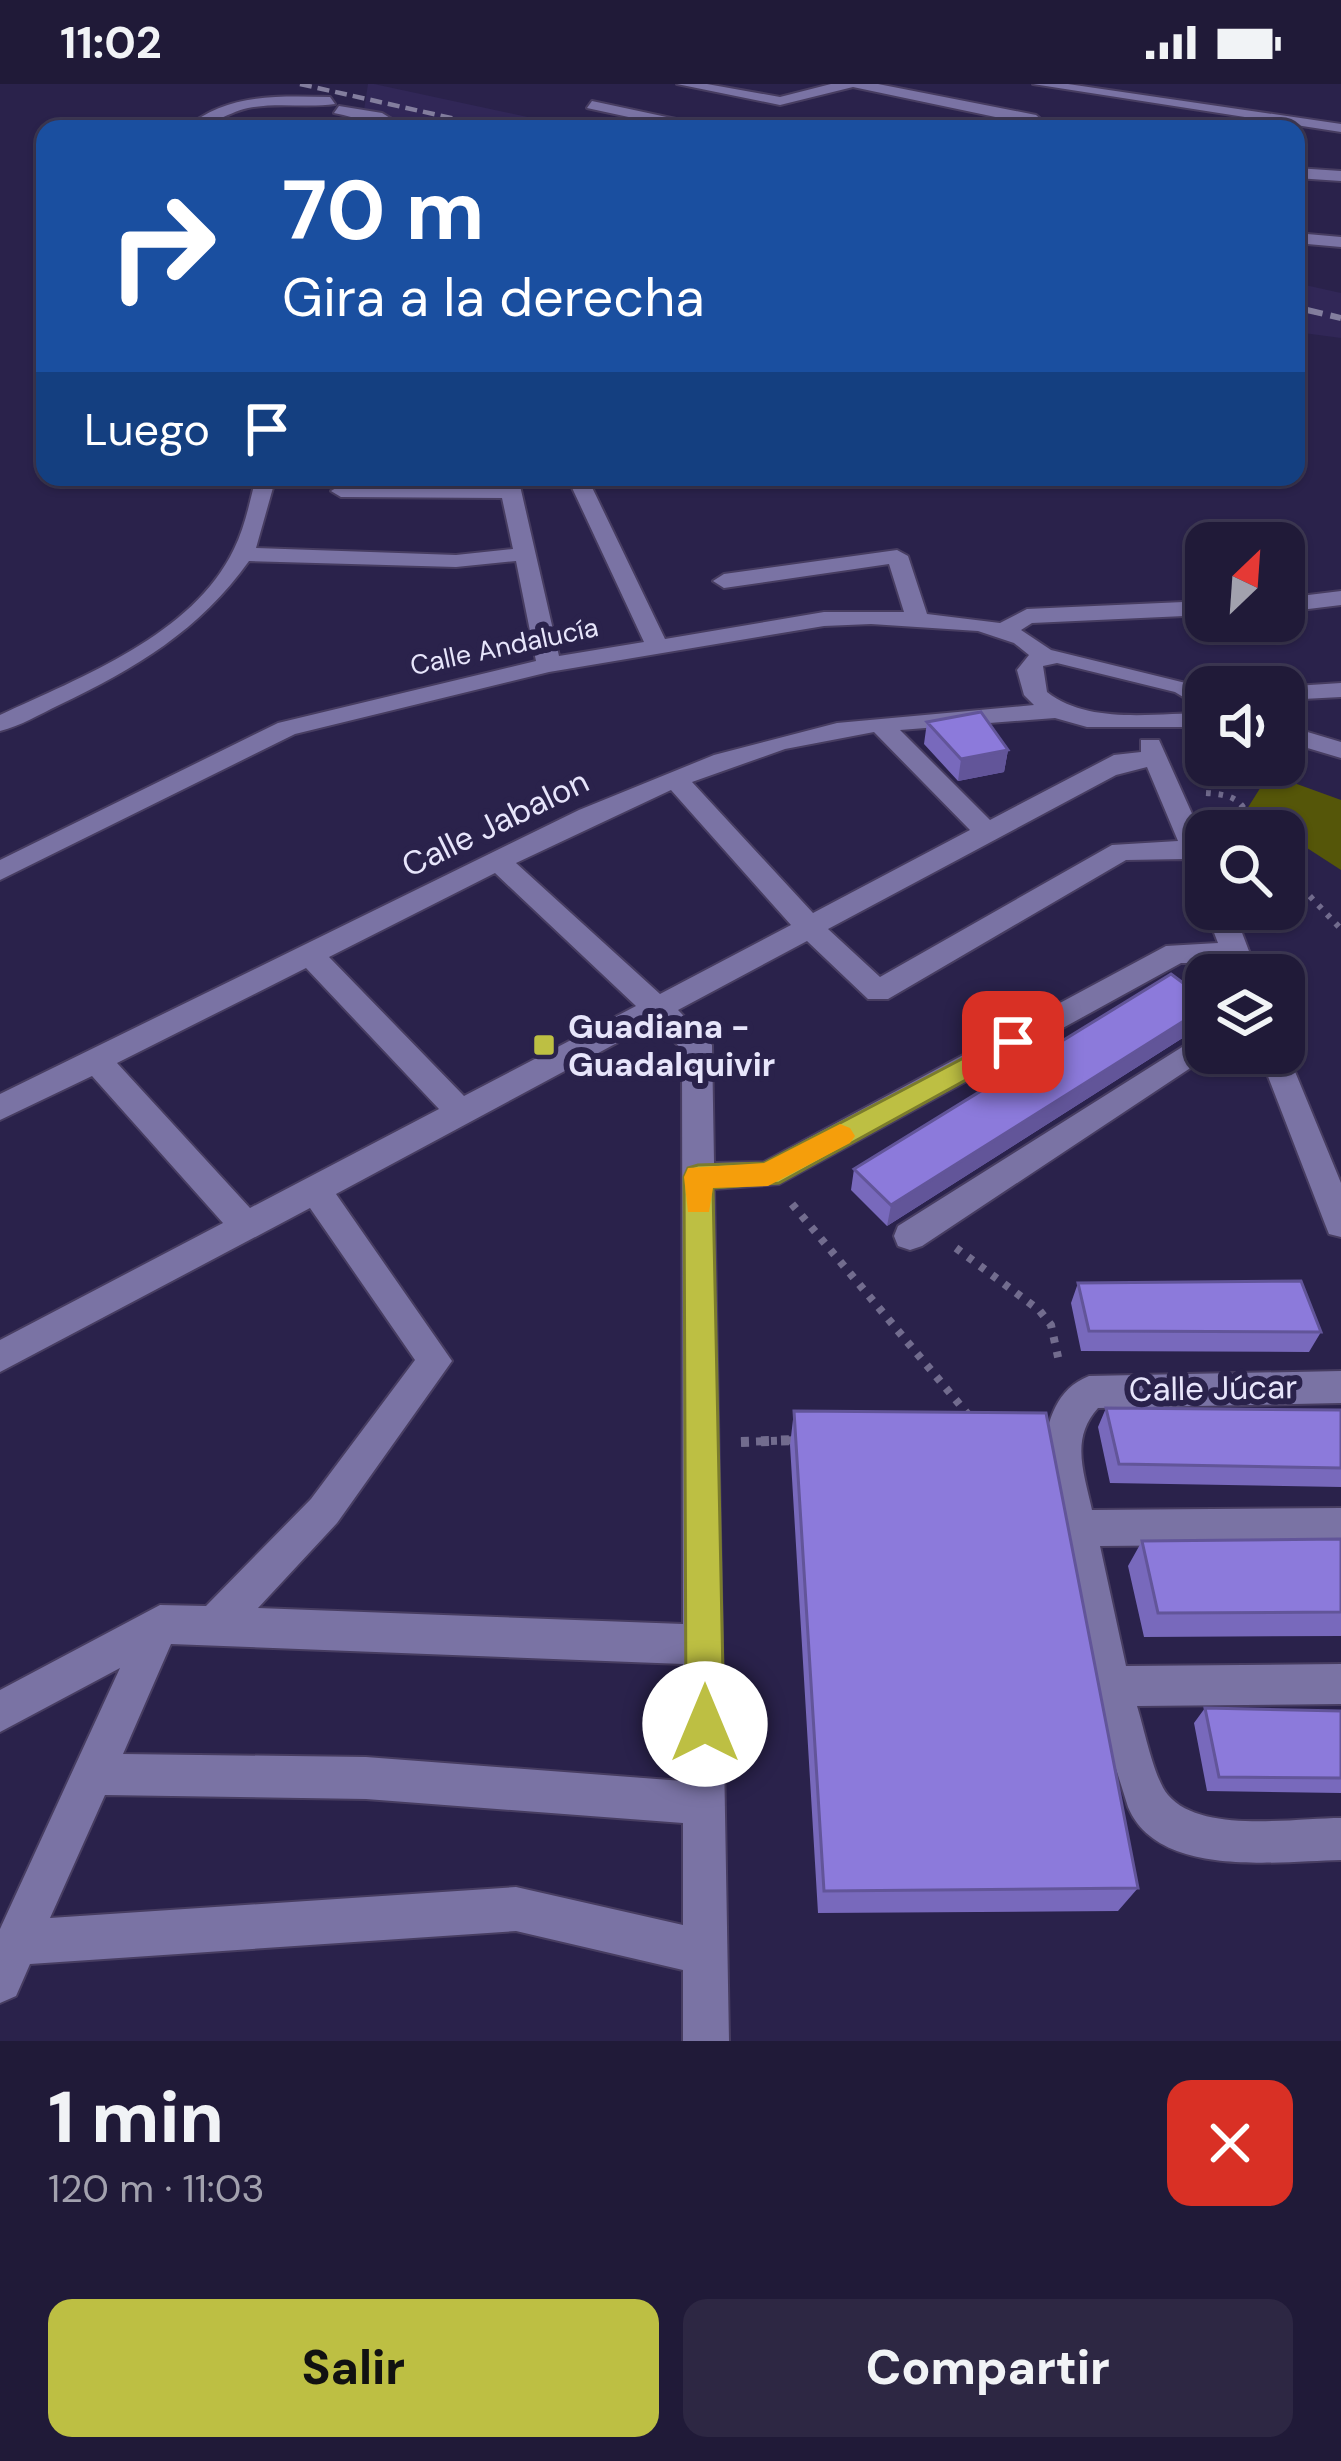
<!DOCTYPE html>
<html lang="es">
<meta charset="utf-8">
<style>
:root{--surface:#201a38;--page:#2d2743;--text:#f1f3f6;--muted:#a2a1ae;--line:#3d3853;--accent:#bdbf43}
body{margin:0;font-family:"DM Sans",sans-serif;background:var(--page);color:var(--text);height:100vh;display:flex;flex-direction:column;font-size:45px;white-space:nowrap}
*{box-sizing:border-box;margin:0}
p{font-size:39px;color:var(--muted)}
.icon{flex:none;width:66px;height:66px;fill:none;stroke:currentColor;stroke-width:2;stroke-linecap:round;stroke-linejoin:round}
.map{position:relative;height:1957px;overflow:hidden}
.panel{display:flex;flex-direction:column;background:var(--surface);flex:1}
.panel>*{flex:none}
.top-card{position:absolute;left:36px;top:36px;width:1269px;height:366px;border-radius:24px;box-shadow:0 3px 9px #0004,0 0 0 3px var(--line);background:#1a4fa0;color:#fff;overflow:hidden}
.needle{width:78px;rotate:25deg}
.tools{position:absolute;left:1185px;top:438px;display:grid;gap:24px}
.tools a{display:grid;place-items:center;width:120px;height:120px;border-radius:24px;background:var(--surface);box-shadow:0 3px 9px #0004,0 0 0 3px var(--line);font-size:60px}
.pin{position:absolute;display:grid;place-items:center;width:102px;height:102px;color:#fff;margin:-51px;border-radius:24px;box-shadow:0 6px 18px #0006}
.me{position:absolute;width:132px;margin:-66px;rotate:0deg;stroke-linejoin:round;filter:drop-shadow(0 0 9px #0008)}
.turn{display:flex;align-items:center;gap:42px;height:252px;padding:0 48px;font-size:54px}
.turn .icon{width:156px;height:156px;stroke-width:2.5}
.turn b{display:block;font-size:84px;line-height:102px}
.then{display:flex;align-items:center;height:114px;padding:0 48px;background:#0003;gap:24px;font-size:45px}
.round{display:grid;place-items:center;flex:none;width:126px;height:126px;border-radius:24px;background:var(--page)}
.overview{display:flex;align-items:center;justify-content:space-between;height:204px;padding:0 48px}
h1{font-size:72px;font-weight:800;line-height:90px}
.button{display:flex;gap:24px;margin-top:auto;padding:24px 48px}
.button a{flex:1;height:138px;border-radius:24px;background:var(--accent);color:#111;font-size:48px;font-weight:800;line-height:138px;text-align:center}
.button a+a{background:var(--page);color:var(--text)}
.status{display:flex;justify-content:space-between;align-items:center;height:84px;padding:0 60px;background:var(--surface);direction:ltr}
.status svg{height:33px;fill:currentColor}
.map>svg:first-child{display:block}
</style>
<div class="status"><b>11:02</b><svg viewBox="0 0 49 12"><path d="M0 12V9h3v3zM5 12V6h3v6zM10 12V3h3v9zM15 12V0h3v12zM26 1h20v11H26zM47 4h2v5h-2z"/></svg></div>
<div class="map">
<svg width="1341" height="1957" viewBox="0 0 1341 1957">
<rect width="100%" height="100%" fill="#2a224b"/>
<path fill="#312757" d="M 368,0 L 374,0 L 583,45 L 411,45 L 396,35 L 364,26 Z
M 1296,199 L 1341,209 L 1341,254 L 1296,248 Z"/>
<path fill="#555609" d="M 1269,690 L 1341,716 L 1341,786 L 1247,725 Z"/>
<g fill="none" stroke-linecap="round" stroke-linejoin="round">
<defs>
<path id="minor" d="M 677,0 L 707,0 L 780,13 L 831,0 L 878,0 L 1036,31 L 1052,45 L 853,3 L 780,21 Z
M 1033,0 L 1068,0 L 1341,40 L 1341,48 Z
M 330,13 L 335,20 C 306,24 277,18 248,24 C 225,29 208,45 185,45 C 225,9 279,12 330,13 Z
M 592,17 L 704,41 L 711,45 L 684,45 L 587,24 Z
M 339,22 L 382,29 L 408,45 C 384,45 359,34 334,29 Z
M 1296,84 L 1341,87 L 1341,97 L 1296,94 Z
M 1296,149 L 1341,153 L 1341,163 L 1296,159 Z
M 256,393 L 276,393 L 256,464 L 456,471 L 513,465 L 502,414 L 341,413 L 331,407 L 341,401 L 500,402 L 498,393 L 518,393 L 559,572 L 644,558 L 567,393 L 587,393 L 665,555 L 824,528 L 904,528 L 889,480 L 724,504 L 713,497 L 724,490 L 897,466 L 908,472 L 927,530 L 1000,539 L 1027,525 L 1206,517 L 1206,531 L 1032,539 L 1021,546 L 1051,566 L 1206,604 L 1206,627 L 1175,608 L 1057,579 L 1043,582 L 1047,608 C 1089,641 1155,629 1206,629 L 1206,643 L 1087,643 L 1055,634 L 900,646 L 990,736 L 1114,671 L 1141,668 L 1141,656 L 1159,656 L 1206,761 L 1206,801 L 1196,798 L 1185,775 L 1126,776 L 888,915 L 868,915 L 807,857 L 678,926 L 712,961 L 714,1079 L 764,1078 L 1166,862 L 1218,859 L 1205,825 L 1206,824 L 1233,825 L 1258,891 L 1230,891 L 1225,879 L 1181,879 L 779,1100 L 714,1105 L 729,1957 L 683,1957 L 683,1886 L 516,1847 L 30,1880 L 16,1912 L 0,1919 L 0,1845 L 120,1584 L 0,1648 L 0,1606 L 160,1521 L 206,1522 L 311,1415 L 415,1276 L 310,1124 L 0,1288 L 0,1256 L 223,1139 L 92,992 L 0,1036 L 0,1010 L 579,726 L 714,671 L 837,639 L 1034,621 L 1024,611 L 1017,586 L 1029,571 L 1014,559 L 978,547 L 871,540 L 824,542 L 549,588 L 295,650 L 0,796 L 0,776 L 278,639 L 536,577 L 516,477 L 456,483 L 249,477 C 200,546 135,585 59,621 C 40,630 21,642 0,647 L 0,631 C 81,593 193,551 234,465 C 245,443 250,417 256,393 ZM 874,648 L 970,746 L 813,829 L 692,698 L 785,665 ZM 1147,683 L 1178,757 L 1112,761 L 880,893 L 828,845 L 1116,691 ZM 671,706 L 791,841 L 660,910 L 516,779 ZM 495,789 L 636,922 L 464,1012 L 329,873 ZM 306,884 L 439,1025 L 250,1124 L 117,979 ZM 654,939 L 682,965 L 683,1540 L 258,1524 L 337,1439 L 452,1277 L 336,1110 ZM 171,1560 L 683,1580 L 683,1697 L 366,1673 L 123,1670 ZM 105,1711 L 366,1715 L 683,1739 L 683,1841 L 516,1803 L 50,1834 Z
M 1341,507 L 1341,521 L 1284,528 L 1284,514 Z
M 1341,599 L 1341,613 L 1284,616 L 1284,603 L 1279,603 Z
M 1284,641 L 1341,658 L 1341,674 L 1284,657 Z
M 1206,948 L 1206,969 L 1213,969 L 922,1162 L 910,1166 L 898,1162 L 894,1152 L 898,1142 Z
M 1284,961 L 1341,1099 L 1341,1153 L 1329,1150 L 1325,1140 L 1259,969 L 1284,969 Z
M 1341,1287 L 1341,1319 L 1098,1324 C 1070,1355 1084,1388 1092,1426 L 1341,1424 L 1341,1460 L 1100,1462 L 1126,1582 L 1341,1580 L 1341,1620 L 1137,1622 C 1144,1644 1154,1695 1168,1711 C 1201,1750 1294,1734 1341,1734 L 1341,1776 C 1279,1777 1158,1795 1128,1723 L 1090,1602 L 1043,1368 C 1048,1336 1056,1305 1089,1292 Z"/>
</defs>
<use href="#minor" stroke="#473d61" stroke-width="4"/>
<path stroke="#726c8e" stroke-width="6" stroke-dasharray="4.5 8" stroke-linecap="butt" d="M 1206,709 C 1237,711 1244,717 1253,747
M 1284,785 L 1341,845"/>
<path stroke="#726c8e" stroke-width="8" stroke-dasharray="6 9" stroke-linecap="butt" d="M 792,1120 L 971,1334
M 956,1164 L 1039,1226 L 1051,1241 L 1060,1282
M 741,1358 L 798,1356"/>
<path stroke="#726c8e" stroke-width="10" stroke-dasharray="8 12" stroke-linecap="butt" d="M 741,1358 L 798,1356"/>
<use href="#minor" fill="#7a73a4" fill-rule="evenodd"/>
<path stroke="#837e9e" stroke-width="4.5" stroke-dasharray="12 6" stroke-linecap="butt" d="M 300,0 L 500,45
M 1296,223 L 1319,229"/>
<path stroke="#837e9e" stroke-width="6" stroke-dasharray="16 8" stroke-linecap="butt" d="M 1307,226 L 1341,234"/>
</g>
<path fill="#7869bc" d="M 927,638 L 1008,666 L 1004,688 L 958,697 L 924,660 Z
M 1206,916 L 1206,934 L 1203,941 L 887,1142 L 851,1106 L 854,1085 Z
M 1078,1199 L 1321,1248 L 1309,1268 L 1081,1267 L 1071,1219 Z
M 1106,1324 L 1341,1326 L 1341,1403 L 1110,1399 L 1098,1343 Z
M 794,1327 L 1138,1804 L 1118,1827 L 818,1829 L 790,1361 Z
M 1341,1455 L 1341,1552 L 1144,1553 L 1128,1482 L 1142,1457 Z
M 1205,1624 L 1341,1627 L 1341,1709 L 1207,1707 L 1194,1639 Z"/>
<path fill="#625599" d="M 1008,666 L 1004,688 L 958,697 L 961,675 Z
M 1206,923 L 1206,934 L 1203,941 L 887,1142 L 891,1121 Z"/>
<path fill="#8c7adb" stroke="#625599" stroke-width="3" d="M 981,628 L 1008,666 L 961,675 L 927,638 Z
M 1171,890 L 1206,916 L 1206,923 L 891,1121 L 854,1085 Z
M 1301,1197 L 1321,1248 L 1089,1247 L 1078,1199 Z
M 1106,1324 L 1341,1326 L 1341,1384 L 1119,1380 Z
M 794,1327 L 1046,1329 L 1138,1804 L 824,1807 Z
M 1341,1455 L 1341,1528 L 1158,1529 L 1142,1457 Z
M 1205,1624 L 1341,1627 L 1341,1694 L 1219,1693 Z"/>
<path fill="#bdbf43" stroke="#7b7c2c" stroke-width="3" d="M 1013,948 L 1026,958 L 1022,965 L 779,1099 L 713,1104 L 724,1640 L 718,1654 L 705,1659 L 692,1654 L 686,1640 L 684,1093 L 688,1084 L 698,1081 L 764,1079 Z"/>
<path fill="#f59e0b" d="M 840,1040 L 850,1044 L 855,1052 L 850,1059 L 768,1102 L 713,1104 L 709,1128 L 688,1128 L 684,1093 L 688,1084 L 764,1079 Z"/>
<rect fill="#bdbf43" stroke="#2a224b" stroke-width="4.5" x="532" y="949" width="24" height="24" rx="6"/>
<g text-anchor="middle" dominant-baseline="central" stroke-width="12" stroke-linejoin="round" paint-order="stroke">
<g font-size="27" fill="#e7e5fb" stroke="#2a224b">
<text transform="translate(504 562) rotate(-12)">Calle Andalucía</text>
</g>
<g font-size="33" fill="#e7e5fb" stroke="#2a224b">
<text transform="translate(495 739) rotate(-26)">Calle Jabalon</text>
<text transform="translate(1213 1304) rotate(-1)">Calle Júcar</text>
</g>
<g font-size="33" font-weight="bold" fill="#e7e5fb" stroke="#2a224b" text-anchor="start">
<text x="568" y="942">Guadiana -<tspan x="568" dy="38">Guadalquivir</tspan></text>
</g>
</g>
</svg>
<div class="tools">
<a><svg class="needle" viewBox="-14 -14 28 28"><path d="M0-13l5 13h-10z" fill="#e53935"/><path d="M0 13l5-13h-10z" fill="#a2a1ae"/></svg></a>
<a><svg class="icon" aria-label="sound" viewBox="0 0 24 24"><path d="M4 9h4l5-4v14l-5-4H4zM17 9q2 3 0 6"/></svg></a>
<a><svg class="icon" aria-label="search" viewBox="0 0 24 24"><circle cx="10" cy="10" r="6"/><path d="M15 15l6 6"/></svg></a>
<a><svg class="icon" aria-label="layers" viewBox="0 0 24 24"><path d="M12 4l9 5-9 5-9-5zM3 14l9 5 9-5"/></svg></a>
</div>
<div class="pin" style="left:1013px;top:958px;background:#d93025"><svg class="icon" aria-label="arrive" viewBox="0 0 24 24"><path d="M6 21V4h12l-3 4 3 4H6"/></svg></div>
<svg class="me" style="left:705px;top:1640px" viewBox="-20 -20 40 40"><circle r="19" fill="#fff"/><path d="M0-13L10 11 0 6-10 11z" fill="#bdbf43"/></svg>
<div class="top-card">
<div class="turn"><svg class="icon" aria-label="right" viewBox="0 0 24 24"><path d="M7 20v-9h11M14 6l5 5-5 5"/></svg><div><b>70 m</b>Gira a la derecha</div></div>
<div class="then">Luego<svg class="icon" aria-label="arrive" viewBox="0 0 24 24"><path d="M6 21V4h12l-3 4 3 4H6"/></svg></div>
</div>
</div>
<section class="panel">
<div class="overview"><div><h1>1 min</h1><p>120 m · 11:03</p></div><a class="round" style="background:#d93025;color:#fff"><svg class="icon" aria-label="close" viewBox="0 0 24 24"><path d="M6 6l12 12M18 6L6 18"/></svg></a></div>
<div class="button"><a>Salir</a><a>Compartir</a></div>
</section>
